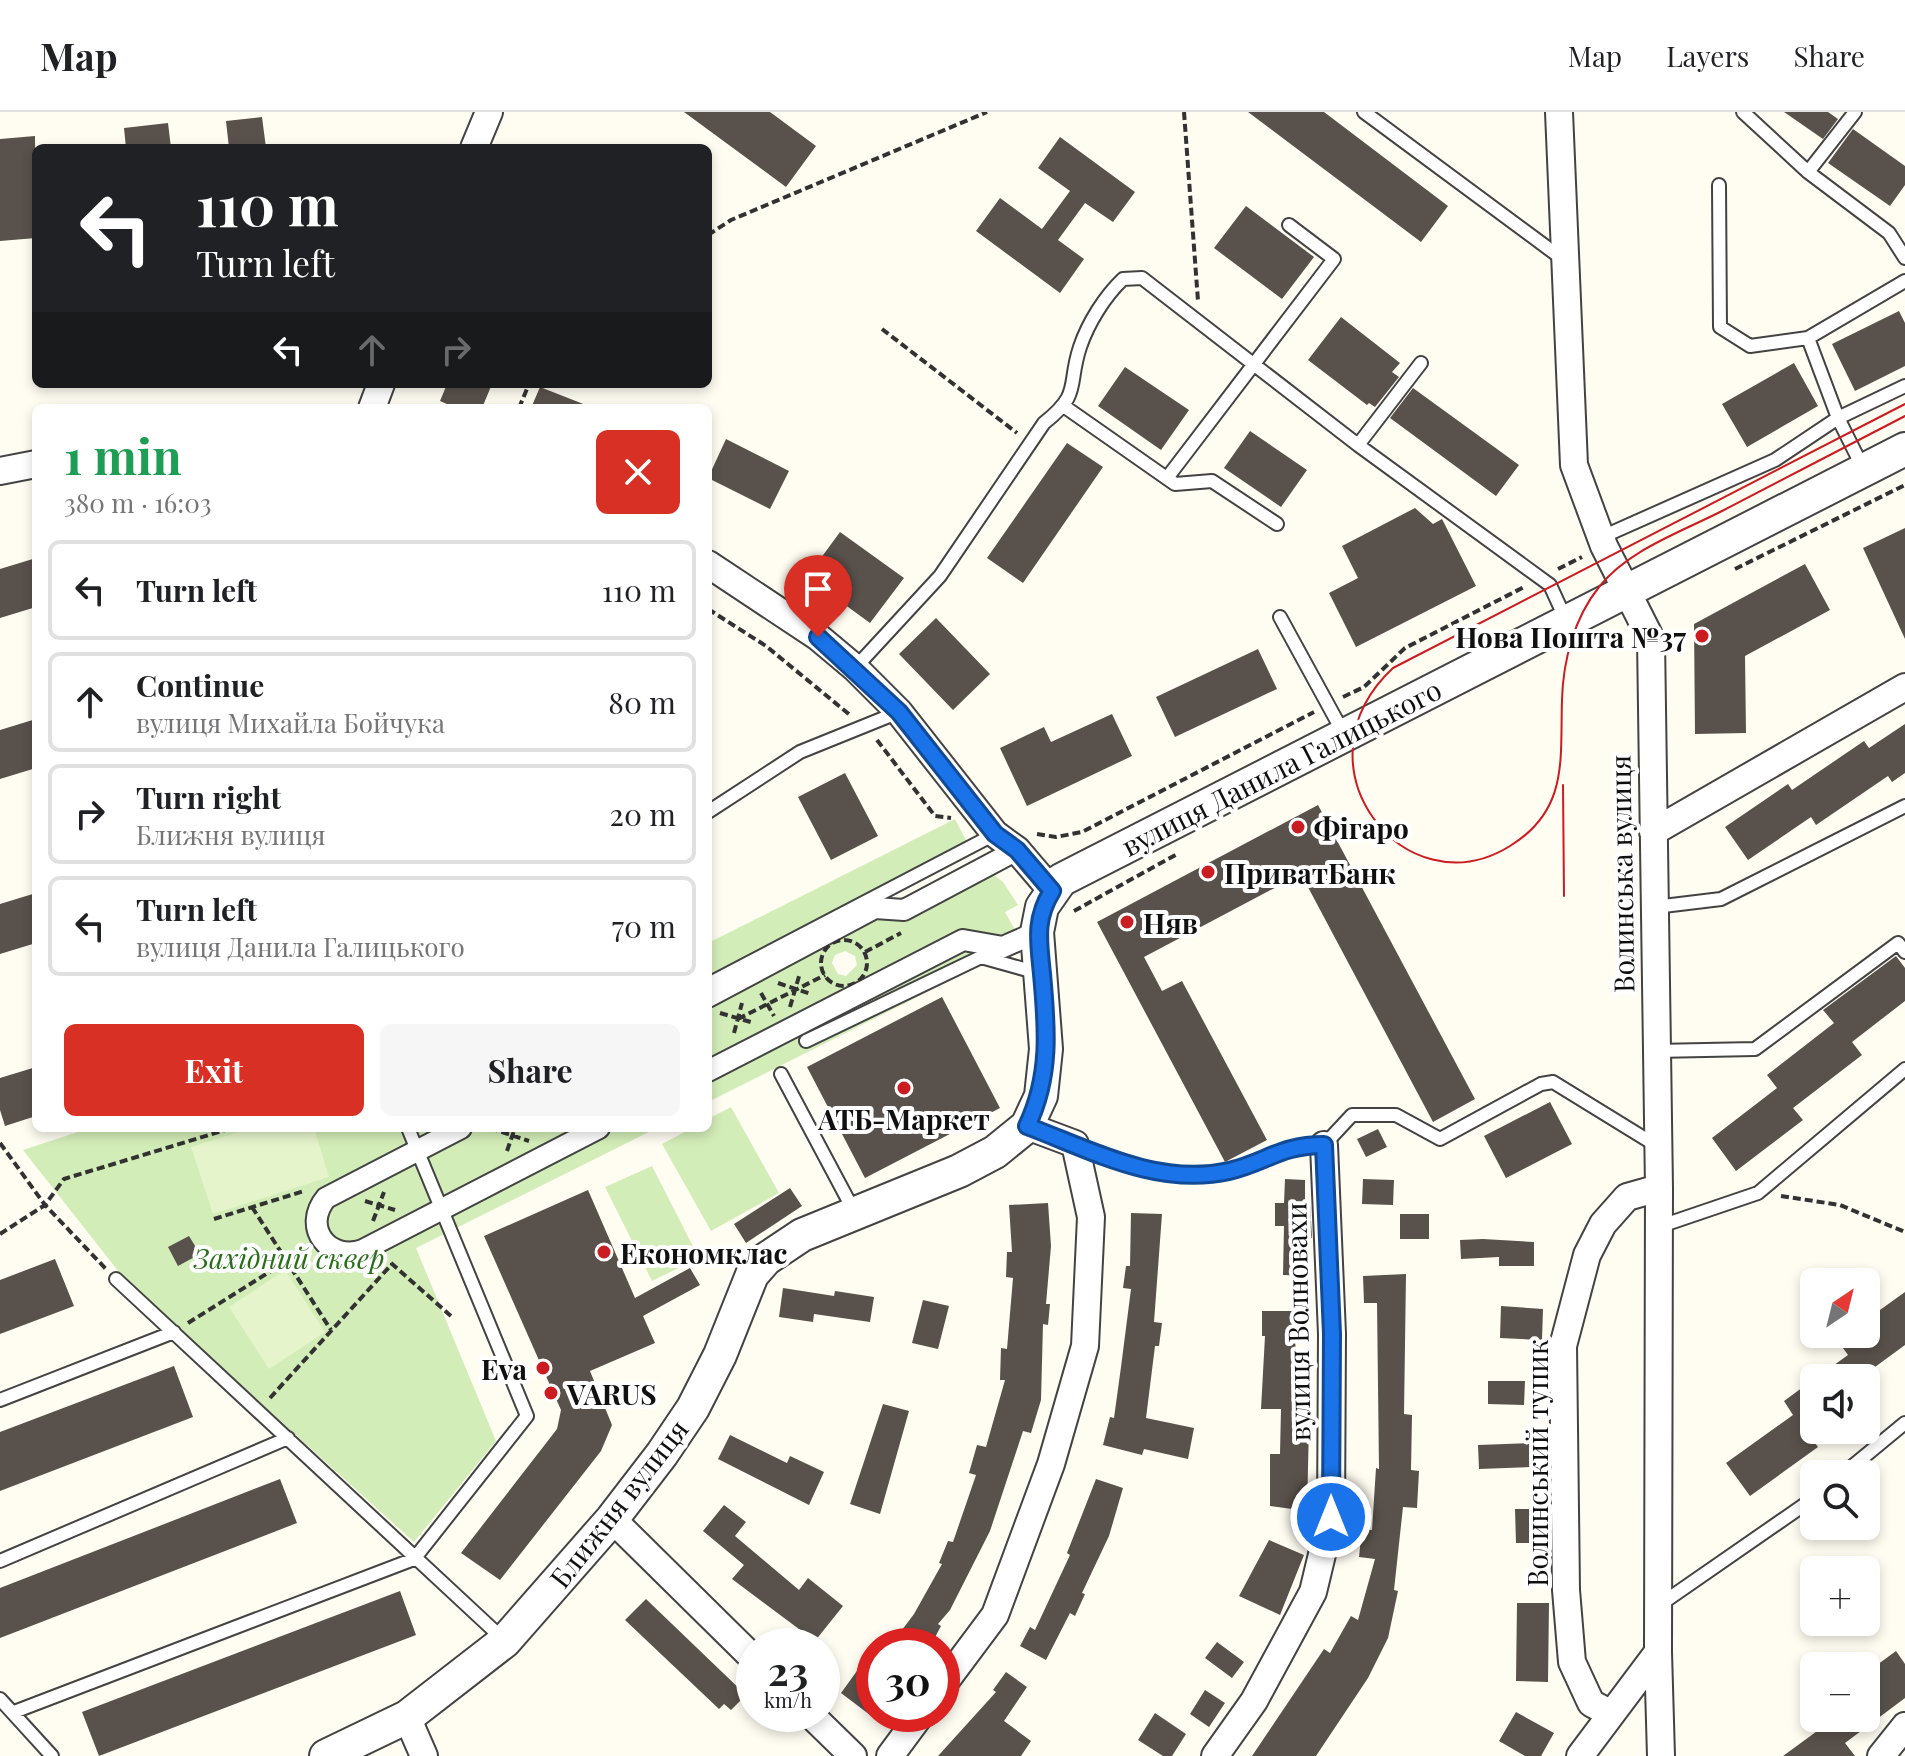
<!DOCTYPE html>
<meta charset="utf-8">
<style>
:root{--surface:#fff;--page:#f6f6f6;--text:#202124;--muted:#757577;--line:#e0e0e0;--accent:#d93025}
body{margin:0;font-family:"Playfair Display",serif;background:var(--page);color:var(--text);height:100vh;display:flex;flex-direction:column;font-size:30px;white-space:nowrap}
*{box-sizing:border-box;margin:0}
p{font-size:26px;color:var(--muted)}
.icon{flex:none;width:44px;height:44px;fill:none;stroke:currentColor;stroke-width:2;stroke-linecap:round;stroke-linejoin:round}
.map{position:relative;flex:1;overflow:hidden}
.side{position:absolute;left:32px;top:292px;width:680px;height:728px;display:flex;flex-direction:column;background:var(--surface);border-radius:12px;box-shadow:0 4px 12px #0003}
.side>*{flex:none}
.banner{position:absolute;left:32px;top:32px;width:680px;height:244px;border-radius:12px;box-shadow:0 4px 12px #0003;background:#202124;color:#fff;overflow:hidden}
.needle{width:52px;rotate:35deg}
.controls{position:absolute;left:1800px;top:1156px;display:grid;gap:16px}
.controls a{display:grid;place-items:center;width:80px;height:80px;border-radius:12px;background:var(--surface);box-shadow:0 4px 12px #0003;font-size:40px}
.speed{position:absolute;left:736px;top:1516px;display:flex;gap:16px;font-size:40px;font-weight:700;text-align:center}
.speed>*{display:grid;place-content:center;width:104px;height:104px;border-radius:50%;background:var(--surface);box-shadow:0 4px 12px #0003;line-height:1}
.speed small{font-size:20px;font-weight:400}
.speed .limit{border:12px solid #d22;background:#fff;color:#111}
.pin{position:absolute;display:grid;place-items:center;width:68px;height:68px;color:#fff;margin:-82px -34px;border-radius:50% 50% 50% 0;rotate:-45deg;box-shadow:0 0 8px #0007}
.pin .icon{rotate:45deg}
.me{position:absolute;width:88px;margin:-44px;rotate:0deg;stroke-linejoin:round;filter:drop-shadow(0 0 6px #0008)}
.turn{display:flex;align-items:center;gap:28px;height:168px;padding:0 32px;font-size:36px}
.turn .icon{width:104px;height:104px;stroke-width:2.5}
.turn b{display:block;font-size:56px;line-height:68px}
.lanes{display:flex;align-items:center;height:76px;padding:0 32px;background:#0003;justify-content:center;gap:40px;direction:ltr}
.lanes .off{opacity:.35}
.round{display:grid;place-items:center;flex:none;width:84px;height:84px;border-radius:12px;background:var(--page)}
.summary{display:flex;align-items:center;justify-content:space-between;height:136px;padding:0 32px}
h1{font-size:48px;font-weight:700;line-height:60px;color:#1e9e55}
.action{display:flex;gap:16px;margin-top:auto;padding:16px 32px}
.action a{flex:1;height:92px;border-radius:12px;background:var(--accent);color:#fff;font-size:32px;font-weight:700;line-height:92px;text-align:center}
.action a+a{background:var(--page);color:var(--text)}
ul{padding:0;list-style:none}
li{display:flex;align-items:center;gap:24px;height:100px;margin:0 16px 12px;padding:0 16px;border:4px solid var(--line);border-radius:12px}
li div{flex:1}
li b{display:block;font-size:30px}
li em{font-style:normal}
header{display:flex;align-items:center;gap:48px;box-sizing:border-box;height:112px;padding:0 40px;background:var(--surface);border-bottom:2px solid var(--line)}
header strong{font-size:38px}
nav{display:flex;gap:44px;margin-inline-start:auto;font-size:28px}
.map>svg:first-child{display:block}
</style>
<header>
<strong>Map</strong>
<nav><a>Map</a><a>Layers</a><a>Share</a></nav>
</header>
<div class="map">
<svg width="1905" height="1644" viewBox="0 0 1905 1644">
<rect width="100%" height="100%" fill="#fffdf2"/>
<path fill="#d3edb8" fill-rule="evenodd" d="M 955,707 L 970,736 L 871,787 L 905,798 L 989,759 L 1003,770 L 1018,793 L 1005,800 L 1023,832 L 708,990 L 708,831 ZM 845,839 L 855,844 L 857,853 L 846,864 L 838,862 L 832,851 L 835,843 Z
M 731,995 L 779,1081 L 711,1119 L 662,1032 L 692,1016 L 708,1016 L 708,1007 Z
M 90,1016 L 657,1016 L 416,1136 L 496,1329 L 414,1430 L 126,1169 L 23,1038 Z
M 652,1054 L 699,1146 L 652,1169 L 605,1075 Z"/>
<path fill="#e5f4cb" d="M 252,1016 L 314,1016 L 329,1065 L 213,1102 L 191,1035 Z
M 285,1158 L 325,1220 L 269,1257 L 229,1195 Z"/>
<path fill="#59514b" d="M 684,0 L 770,0 L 816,34 L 786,75 Z
M 1248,0 L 1324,0 L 1448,94 L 1421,130 Z
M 1784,0 L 1828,0 L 1838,7 L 1823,27 Z
M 262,5 L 266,36 L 229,36 L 226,9 Z
M 168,11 L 171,36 L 126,36 L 124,16 Z
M 1853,17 L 1905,54 L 1905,73 L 1890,94 L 1828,51 Z
M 35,24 L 36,126 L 0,129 L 0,27 Z
M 1060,25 L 1135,80 L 1113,110 L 1085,91 L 1058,128 L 1084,147 L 1060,181 L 976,119 L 1000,86 L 1042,117 L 1070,79 L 1038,56 Z
M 1246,94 L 1314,145 L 1282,187 L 1214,136 Z
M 1899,199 L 1905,211 L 1905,254 L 1855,279 L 1832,232 Z
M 1341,205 L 1400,251 L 1392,260 L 1399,265 L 1375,295 L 1369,291 L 1367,293 L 1308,248 Z
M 1794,251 L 1818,294 L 1747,335 L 1722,292 Z
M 1125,255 L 1189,298 L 1161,338 L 1098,294 Z
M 447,272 L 492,272 L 482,296 L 456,296 L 440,289 Z
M 540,275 L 591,295 L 591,296 L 531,296 Z
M 1413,276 L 1519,353 L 1496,384 L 1390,306 Z
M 1250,319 L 1307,358 L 1281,395 L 1224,356 Z
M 726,327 L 789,359 L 770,397 L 708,366 Z
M 1067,331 L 1103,355 L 1023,471 L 987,446 Z
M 1415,396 L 1433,412 L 1442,407 L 1476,474 L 1356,535 L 1329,481 L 1358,466 L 1342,434 Z
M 1905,416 L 1905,527 L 1863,436 Z
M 840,420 L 904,466 L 870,511 L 807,465 Z
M 36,446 L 36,495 L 0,506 L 0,457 Z
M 1805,452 L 1830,498 L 1745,544 L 1746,621 L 1695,622 L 1694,512 Z
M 936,506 L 990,562 L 953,598 L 899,542 Z
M 1258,537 L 1277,577 L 1175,625 L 1156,585 Z
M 1112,602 L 1132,644 L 1027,694 L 1000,636 L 1044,615 L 1051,630 Z
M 36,607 L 36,656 L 0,667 L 0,618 Z
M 1905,612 L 1905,661 L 1892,670 L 1888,664 L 1816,713 L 1811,705 L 1748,748 L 1725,715 L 1788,672 L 1792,678 L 1864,629 L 1869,636 Z
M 845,661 L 878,724 L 831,748 L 798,685 Z
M 1318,693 L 1475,987 L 1433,1010 L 1301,762 L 1144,845 L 1162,879 L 1182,869 L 1267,1028 L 1225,1050 L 1097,810 Z
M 36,781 L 36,831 L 0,842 L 0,792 Z
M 1896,844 L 1905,856 L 1905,889 L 1852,930 L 1862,943 L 1793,996 L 1803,1008 L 1736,1059 L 1712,1026 L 1777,976 L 1767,963 L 1834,911 L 1823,898 Z
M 942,885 L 1000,996 L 865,1066 L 807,955 Z
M 36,955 L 36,1004 L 5,1014 L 0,998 L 0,966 Z
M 1550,990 L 1572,1032 L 1506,1066 L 1484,1024 Z
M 1378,1017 L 1387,1035 L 1366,1045 L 1357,1027 Z
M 1285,1067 L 1305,1068 L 1305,1091 L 1310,1091 L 1312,1126 L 1309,1126 L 1308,1164 L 1283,1163 L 1284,1114 L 1275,1114 L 1275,1091 L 1284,1091 Z
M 1363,1067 L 1394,1068 L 1393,1093 L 1362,1092 Z
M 790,1076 L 802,1094 L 746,1131 L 734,1112 Z
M 588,1078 L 635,1186 L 690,1156 L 700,1173 L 643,1204 L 655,1231 L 590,1259 L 612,1313 L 601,1339 L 500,1468 L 461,1441 L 557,1317 L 561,1298 L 484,1124 Z
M 1048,1091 L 1051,1134 L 1046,1192 L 1050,1192 L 1048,1213 L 1043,1212 L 1041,1288 L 1031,1321 L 1023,1319 L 990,1419 L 950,1498 L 938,1512 L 941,1514 L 933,1529 L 929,1534 L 890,1534 L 914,1502 L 942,1452 L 939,1451 L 948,1429 L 953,1430 L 976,1363 L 969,1361 L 977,1333 L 986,1335 L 1005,1268 L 1000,1268 L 1001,1236 L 1007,1237 L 1013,1166 L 1006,1165 L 1007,1140 L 1012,1140 L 1009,1093 Z
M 1131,1101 L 1162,1102 L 1154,1210 L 1162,1211 L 1159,1234 L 1155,1234 L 1146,1306 L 1194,1316 L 1188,1347 L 1144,1337 L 1142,1343 L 1103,1333 L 1110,1305 L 1114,1306 L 1121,1255 L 1131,1177 L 1123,1176 L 1126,1154 L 1130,1154 Z
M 1400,1102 L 1429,1102 L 1429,1127 L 1400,1127 Z
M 189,1124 L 200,1142 L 178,1154 L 168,1135 Z
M 1483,1127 L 1534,1130 L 1534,1154 L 1499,1154 L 1499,1145 L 1461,1147 L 1460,1128 Z
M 55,1147 L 74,1194 L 0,1222 L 0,1168 Z
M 1406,1162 L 1404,1302 L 1412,1303 L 1411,1358 L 1419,1359 L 1417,1396 L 1403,1395 L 1394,1478 L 1398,1479 L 1388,1526 L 1368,1566 L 1316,1644 L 1252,1644 L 1324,1537 L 1330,1541 L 1351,1504 L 1358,1508 L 1375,1447 L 1359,1445 L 1362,1417 L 1372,1418 L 1376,1356 L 1379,1357 L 1377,1191 L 1364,1191 L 1363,1164 Z
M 783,1176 L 834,1184 L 835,1179 L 874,1185 L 870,1210 L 814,1202 L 813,1210 L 779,1205 Z
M 1905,1180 L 1905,1233 L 1860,1266 L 1816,1266 L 1848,1243 L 1833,1222 L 1866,1222 L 1866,1208 Z
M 923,1188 L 949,1194 L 938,1237 L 912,1231 Z
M 1501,1194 L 1543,1197 L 1542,1228 L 1500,1226 Z
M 1262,1199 L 1294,1199 L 1297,1271 L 1310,1271 L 1307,1399 L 1270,1394 L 1270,1342 L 1280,1342 L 1281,1297 L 1261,1297 L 1265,1224 L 1262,1224 Z
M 174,1254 L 193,1305 L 0,1379 L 0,1320 Z
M 1814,1267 L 1814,1320 L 1809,1323 L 1818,1335 L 1750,1384 L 1726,1351 L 1793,1303 L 1784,1289 Z
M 1488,1269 L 1525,1269 L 1524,1293 L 1488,1292 Z
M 883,1292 L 909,1299 L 880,1402 L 850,1392 Z
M 730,1323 L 787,1351 L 790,1344 L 824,1360 L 809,1393 L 718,1347 Z
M 1531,1331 L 1532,1355 L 1479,1357 L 1478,1333 Z
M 280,1367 L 297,1411 L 0,1526 L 0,1476 Z
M 1096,1367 L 1123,1376 L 1109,1424 L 1082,1481 L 1085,1482 L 1075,1504 L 1070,1501 L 1046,1548 L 1020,1534 L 1030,1515 L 1035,1518 L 1070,1443 L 1067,1441 Z
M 724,1393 L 746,1410 L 735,1424 L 799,1478 L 808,1466 L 843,1494 L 815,1529 L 732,1467 L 744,1453 L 703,1419 Z
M 1515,1397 L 1549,1397 L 1549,1431 L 1516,1431 Z
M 1269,1428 L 1304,1443 L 1280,1503 L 1239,1484 Z
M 400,1479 L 416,1523 L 99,1644 L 82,1600 Z
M 646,1487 L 746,1583 L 731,1598 L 724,1592 L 719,1597 L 625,1508 Z
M 1517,1491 L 1549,1491 L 1548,1570 L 1516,1569 Z
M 1217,1530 L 1244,1550 L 1232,1566 L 1205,1546 Z
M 1896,1539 L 1905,1552 L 1905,1586 L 1845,1631 L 1855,1644 L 1783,1644 L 1835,1606 L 1866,1606 L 1866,1561 Z
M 862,1552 L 874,1561 L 874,1606 L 841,1581 Z
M 1006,1560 L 1027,1575 L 1004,1609 L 1031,1629 L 1021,1644 L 938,1644 L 996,1580 L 993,1578 Z
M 1205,1578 L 1225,1591 L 1209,1615 L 1190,1602 Z
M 1516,1600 L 1554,1621 L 1541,1644 L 1525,1644 L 1499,1629 Z
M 1155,1601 L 1186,1622 L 1172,1644 L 1163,1644 L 1138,1628 Z"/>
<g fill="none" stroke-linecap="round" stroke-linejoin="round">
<defs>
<path id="service" d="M 1364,0 L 1564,148
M 1743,0 L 1808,60
M 1855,0 L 1808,60 L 1889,121 L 1905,146
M 1719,73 L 1720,215 L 1750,234 L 1808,226 L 1905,169
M 1808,226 L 1838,306 L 1864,358
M 1065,295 L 1175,372 L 1212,369 L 1277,412
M 1358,333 L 1421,251
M 1167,366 L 1334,147 L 1289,113
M 1602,425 L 1775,348 L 1838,306 L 1905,274
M 1280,505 L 1344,622
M 855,556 L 940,464 L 1044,311 C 1082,281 1067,274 1080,235 C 1088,211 1105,184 1123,167 L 1142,166 L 1358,333 L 1550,473 L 1566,508
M 708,700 L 800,640 L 899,600
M 1655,795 L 1721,787 L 1905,694
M 708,872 L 995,722
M 806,929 L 981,845 L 1038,861
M 1655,939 L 1755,937 L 1898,831 L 1905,840
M 781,962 L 855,1101
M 1075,1032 C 1125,1052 1175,1072 1230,1058 C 1266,1049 1283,1033 1324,1033 L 1352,1003 L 1396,1003 L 1440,1027 L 1541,972 L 1553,970 L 1657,1034
M 1658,1115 L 1758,1081 L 1905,957
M 116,1167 L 503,1527
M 0,1288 L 174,1220
M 1843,1362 L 1905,1311
M 0,1449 L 288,1326
M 1661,1492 L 1814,1386
M 0,1587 L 52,1644
M 14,1600 L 414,1447 L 527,1304 L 408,1016"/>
<path id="pedestrian" d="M 708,885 L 875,796 L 904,798 L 1017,738
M 708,959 L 963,828 L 1003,835 L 1037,820
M 461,1016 L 326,1086 C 302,1115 328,1150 363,1138 L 599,1016"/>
<path id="minor" d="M 1559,0 L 1574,353 L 1604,434 L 1651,527 L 1659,1076 L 1658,1540 L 1580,1644
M 474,36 L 489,0
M 372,296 L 381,272
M 0,359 L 36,352
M 708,452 L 818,525 L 855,556 L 899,600 L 995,722 L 1017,738 L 1052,779
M 1653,720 L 1905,575
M 612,1407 L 754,1547
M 1658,1540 L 1661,1644
M 942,1574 L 995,1503 L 1051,1352 L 1085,1234 L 1091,1105 L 1075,1032 L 1027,1014
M 810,1602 L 853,1644
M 1611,1602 L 1591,1591 L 1572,1550 L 1566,1478 L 1563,1234 L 1587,1143 L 1603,1112 L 1627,1085 L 1659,1076
M 407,1605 L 424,1644
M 890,1644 L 921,1602
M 1215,1644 L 1254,1589 L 1313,1480 L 1331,1405 L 1332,1222 L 1324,1033
M 1881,1644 L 1905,1614"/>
<path id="tertiary" d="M 326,1644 L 407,1605 L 505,1529 L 612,1407 L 662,1342 L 693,1296 L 720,1243 L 752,1163 L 766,1147 L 802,1123 L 959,1059 L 995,1040 L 1027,1014 L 1041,984 L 1046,937 L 1037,820 L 1042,795 L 1061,768 L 1905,337"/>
</defs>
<use href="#service" stroke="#434343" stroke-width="16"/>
<use href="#pedestrian" stroke="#434343" stroke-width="24"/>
<use href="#minor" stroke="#434343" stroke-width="30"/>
<use href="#tertiary" stroke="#434343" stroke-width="36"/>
<path stroke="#323232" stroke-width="4" stroke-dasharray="8 4" stroke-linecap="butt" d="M 1184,0 L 1198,189
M 708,123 L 731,108 L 987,0
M 882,217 L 1017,321
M 519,296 L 529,272
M 1558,457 L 1582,445
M 1735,457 L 1905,373
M 708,497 L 766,534 L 850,603
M 1343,585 L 1364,575 L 1405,536 L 1526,474
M 877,628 L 935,704 L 951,706
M 1037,722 L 1056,725 L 1082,720 L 1314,600
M 1074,799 L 1179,741
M821 851a23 23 0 1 1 46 0a23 23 0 1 1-46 0Z
M 865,840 L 901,821
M 778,871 L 811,882
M 761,881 L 774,904
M 790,895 L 800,861
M 720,901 L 754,911
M 738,907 L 825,863
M 734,921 L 742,891
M 490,1016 L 529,1029
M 0,1031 L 45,1093 L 106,1157
M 507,1039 L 515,1016
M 1781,1084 L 1840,1093 L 1905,1120
M 365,1089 L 395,1098
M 252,1095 L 331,1218
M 214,1107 L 304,1079
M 373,1109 L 384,1080
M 0,1122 L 45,1093 L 64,1067 L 232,1016
M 391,1151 L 451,1204
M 188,1211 L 306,1137
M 270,1286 L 392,1152"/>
<use href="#service" stroke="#fff" stroke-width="12"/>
<use href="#pedestrian" stroke="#fff" stroke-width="20"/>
<use href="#minor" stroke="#fff" stroke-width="26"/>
<use href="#tertiary" stroke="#fff" stroke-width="32"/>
<path stroke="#cb1c21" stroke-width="2" d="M 1905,292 L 1393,556 C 1290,652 1404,800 1510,734 C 1569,698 1560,647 1562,588 C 1563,549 1574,506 1599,475 C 1628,438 1681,420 1722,399 C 1783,367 1844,336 1905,304
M 1563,673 L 1564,784"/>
</g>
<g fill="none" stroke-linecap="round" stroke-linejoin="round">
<defs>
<path id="route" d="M 818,525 L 899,600 L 995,722 L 1017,738 L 1052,779 C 1034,808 1039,830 1042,862 C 1047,916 1051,964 1027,1014 C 1091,1038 1158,1075 1229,1059 C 1267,1050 1280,1033 1324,1033 L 1332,1222 L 1331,1405"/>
</defs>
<use href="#route" stroke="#114b97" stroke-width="20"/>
<use href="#route" stroke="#1a73e8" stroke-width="14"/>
</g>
<g fill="#cb1c21" stroke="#fff" stroke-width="3">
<circle cx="1702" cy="524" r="8"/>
<circle cx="1298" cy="715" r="8"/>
<circle cx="1208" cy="760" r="8"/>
<circle cx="1127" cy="810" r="8"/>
<circle cx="904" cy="976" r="8"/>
<circle cx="604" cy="1140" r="8"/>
<circle cx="543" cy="1256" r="8"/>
<circle cx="551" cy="1281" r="8"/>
</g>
<g text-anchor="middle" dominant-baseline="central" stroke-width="8" stroke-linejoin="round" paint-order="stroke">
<g font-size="28" font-weight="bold" fill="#101010" stroke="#fff" text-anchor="start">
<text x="1686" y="524" text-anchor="end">Нова Пошта №37</text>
<text x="1314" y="715">Фігаро</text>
<text x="1224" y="760">ПриватБанк</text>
<text x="1143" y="810">Няв</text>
<text x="904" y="1006" text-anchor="middle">АТБ-Маркет</text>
<text x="620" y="1140">Економклас</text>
<text x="527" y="1256" text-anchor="end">Eva</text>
<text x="567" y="1281">VARUS</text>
</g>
<g font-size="28" fill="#101010" stroke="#fff">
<text transform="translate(1281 655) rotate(-27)">вулиця Данила Галицького</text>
<text transform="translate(1621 762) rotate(-91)">Волинська вулиця</text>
<text transform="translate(1297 1210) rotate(-91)">вулиця Волновахи</text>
<text transform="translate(1536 1351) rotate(-90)">Волинський тупик</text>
<text transform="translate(618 1391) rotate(-52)">Ближня вулиця</text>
</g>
<g font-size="28" font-style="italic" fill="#2a6e1a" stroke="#fff">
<text x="289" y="1145">Західний сквер</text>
</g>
</g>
</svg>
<div class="controls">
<a><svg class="needle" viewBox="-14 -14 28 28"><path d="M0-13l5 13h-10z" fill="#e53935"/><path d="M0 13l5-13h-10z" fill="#757577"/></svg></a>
<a><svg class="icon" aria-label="sound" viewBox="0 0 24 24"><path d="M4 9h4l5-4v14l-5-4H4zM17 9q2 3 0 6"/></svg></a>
<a><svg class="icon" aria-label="search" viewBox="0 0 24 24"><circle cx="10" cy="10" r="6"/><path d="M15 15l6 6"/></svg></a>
<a>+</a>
<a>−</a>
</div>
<div class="speed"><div>23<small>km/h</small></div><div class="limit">30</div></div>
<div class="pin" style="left:818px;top:525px;background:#d93025"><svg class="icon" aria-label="arrive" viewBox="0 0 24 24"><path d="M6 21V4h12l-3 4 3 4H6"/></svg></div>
<svg class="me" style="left:1331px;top:1405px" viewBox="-20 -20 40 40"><circle r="17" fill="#1a73e8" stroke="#fff" stroke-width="3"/><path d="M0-11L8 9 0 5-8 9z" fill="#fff"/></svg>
<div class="banner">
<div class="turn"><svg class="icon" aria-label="left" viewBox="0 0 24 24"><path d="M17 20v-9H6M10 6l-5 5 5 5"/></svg><div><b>110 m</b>Turn left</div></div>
<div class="lanes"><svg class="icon" aria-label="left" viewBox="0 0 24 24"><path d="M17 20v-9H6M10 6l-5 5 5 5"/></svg><svg class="icon off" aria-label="ahead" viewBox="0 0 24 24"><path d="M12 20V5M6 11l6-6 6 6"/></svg><svg class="icon off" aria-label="right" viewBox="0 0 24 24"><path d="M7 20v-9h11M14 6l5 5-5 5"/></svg></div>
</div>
<section class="side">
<div class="summary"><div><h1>1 min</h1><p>380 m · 16:03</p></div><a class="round" style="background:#d93025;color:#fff"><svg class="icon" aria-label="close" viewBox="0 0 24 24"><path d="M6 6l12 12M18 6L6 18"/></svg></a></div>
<ul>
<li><svg class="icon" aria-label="left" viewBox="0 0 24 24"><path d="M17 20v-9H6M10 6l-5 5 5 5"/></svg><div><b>Turn left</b></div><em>110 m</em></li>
<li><svg class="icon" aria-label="ahead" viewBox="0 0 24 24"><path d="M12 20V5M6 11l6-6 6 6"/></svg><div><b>Continue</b><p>вулиця Михайла Бойчука</p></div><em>80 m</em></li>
<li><svg class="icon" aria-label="right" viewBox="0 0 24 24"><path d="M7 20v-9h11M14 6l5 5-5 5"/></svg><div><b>Turn right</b><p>Ближня вулиця</p></div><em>20 m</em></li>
<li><svg class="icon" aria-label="left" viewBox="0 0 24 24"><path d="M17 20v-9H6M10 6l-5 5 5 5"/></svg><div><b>Turn left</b><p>вулиця Данила Галицького</p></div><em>70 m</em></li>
</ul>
<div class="action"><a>Exit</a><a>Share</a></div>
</section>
</div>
